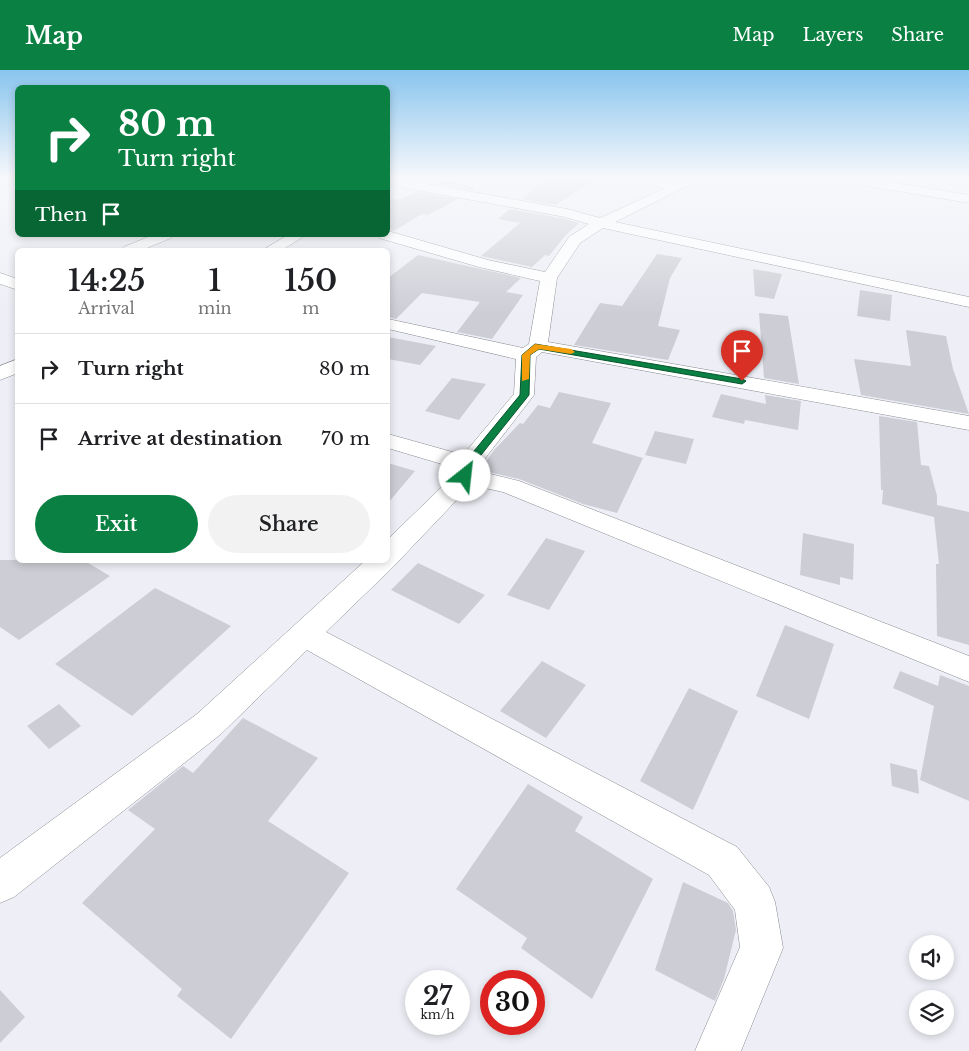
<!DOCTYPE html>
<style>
:root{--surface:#fff;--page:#f2f2f2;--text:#202124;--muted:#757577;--line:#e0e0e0;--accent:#0b8043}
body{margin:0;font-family:"Libre Baskerville",serif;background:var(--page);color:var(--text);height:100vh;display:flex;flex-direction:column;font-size:19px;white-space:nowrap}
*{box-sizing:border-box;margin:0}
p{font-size:16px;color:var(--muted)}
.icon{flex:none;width:28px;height:28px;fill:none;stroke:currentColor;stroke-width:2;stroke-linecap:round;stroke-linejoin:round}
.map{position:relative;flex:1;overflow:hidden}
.details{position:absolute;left:15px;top:178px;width:375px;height:315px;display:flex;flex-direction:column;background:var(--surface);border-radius:8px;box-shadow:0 2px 8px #0003}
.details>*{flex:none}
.guide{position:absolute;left:15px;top:15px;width:375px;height:152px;border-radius:8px;box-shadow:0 2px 8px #0003;background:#0b8043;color:#fff;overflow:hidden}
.fabs{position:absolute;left:909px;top:865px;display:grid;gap:10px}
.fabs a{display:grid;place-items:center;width:45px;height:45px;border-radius:50%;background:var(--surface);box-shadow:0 2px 8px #0003;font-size:25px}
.speed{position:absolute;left:405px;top:900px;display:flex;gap:10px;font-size:25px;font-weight:700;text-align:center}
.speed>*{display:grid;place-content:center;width:65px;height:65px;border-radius:50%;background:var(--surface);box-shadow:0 2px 8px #0003;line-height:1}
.speed small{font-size:12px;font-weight:400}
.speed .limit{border:8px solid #d22;background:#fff;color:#111}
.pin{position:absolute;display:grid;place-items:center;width:42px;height:42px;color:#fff;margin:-51px -21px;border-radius:50% 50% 50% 0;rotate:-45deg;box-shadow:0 0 5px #0007}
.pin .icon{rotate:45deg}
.me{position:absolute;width:55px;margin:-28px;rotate:29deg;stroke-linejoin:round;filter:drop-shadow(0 0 4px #0008)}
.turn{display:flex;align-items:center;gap:18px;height:105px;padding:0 20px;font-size:22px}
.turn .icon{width:65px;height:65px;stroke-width:2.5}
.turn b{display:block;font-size:35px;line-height:42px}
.then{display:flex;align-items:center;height:48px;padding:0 20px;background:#0003;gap:10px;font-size:19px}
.eta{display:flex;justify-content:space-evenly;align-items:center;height:85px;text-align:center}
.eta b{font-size:30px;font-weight:600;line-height:35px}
.button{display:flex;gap:10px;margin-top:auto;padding:10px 20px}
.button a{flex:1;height:58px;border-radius:30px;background:var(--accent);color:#fff;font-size:20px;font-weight:600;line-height:58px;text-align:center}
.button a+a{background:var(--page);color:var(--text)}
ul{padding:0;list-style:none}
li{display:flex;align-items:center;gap:15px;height:70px;padding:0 20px;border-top:1px solid var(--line)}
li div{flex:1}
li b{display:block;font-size:19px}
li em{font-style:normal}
header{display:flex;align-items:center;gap:30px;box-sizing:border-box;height:70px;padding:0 25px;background:var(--accent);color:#fff}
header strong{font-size:24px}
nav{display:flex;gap:28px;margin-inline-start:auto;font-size:18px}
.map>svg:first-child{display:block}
</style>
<header>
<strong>Map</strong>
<nav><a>Map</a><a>Layers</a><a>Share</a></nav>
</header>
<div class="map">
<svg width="969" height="981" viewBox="0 0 969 981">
<rect width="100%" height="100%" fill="#eeeff6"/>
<path fill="#cdced5" d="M 547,108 L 597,108 L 556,135 L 522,129 Z
M 439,110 L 475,117 L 471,120 L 434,113 Z
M 416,122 L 458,129 L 428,145 L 422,144 L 394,161 L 388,159 L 388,128 L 398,130 Z
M 510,139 L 566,149 L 579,153 L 565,166 L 549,186 L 545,185 L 532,197 L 481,186 L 520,153 L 498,149 Z
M 657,184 L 682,188 L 670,208 L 658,256 L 680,260 L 668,290 L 574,275 L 600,233 L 622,236 Z
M 418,185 L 521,208 L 506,222 L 523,225 L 492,269 L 457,262 L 480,232 L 422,223 L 396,249 L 388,247 L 388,208 Z
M 753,199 L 782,204 L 774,229 L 755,226 Z
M 860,220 L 892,225 L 890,251 L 857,246 Z
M 759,243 L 788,246 L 799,314 L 764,308 Z
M 906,260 L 946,266 L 953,299 L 969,344 L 861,325 L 854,289 L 911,296 Z
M 388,267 L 436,276 L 420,295 L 388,289 Z
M 452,308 L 486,314 L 459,350 L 425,341 Z
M 559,322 L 611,333 L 592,373 L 643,388 L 617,443 L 583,434 L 519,409 L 480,400 L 494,380 L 520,353 L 523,354 L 538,335 L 550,338 Z
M 721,324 L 766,334 L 765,325 L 801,331 L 798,360 L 745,350 L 744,354 L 712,347 Z
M 879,346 L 917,352 L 921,395 L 929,396 L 937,426 L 937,435 L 969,442 L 969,575 L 937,566 L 936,494 L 939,494 L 934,447 L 882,434 L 883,420 L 881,420 Z
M 655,361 L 694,369 L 686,394 L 645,385 Z
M 388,393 L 415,401 L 388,433 Z
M 803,463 L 854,474 L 853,510 L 840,507 L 840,515 L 800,505 Z
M 546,468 L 585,481 L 549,540 L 507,525 Z
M 0,490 L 83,490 L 110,506 L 19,570 L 0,557 Z
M 418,493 L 485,525 L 459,554 L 391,520 Z
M 155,518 L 231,556 L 132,646 L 55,594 Z
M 785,555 L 834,574 L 809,649 L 756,626 Z
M 542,591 L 586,615 L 546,668 L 500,641 Z
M 900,601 L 938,616 L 940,605 L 969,616 L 969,731 L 920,710 L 934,636 L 893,618 Z
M 689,618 L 738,641 L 693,740 L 640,711 Z
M 59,634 L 81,656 L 49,679 L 27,656 Z
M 243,648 L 318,688 L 268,751 L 349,803 L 231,969 L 177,926 L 182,919 L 82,833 L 155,759 L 128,740 L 183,696 L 193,703 Z
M 890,693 L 917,700 L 919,724 L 892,716 Z
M 528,714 L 583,747 L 575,761 L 653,809 L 592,929 L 521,878 L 527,868 L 456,819 Z
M 683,812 L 728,833 L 733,841 L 736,860 L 724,909 L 715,931 L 655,900 Z
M 0,920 L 25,947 L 0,973 Z"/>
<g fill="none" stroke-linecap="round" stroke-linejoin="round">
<defs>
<path id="minor" d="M 628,108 L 653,108 L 677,113 L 687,108 L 703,108 L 615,152 L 969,227 L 969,237 L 603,158 L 580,173 L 557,208 L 548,272 L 969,346 L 969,360 L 542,282 L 536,287 L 534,325 L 480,395 L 478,401 L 519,411 L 969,586 L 969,612 L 503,422 L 471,415 L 393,497 L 326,562 L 737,777 L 769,817 L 775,832 L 783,878 L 741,981 L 695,981 L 740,877 L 735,840 L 709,805 L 307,580 L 221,664 L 14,827 L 0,833 L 0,788 L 197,644 L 366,490 L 388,490 L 388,469 L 450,409 L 455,398 L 388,378 L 388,364 L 463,385 L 514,324 L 516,289 L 388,259 L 388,249 L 523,278 L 529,274 L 540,211 L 479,197 L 379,168 L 377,165 L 388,165 L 388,161 L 488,190 L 545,202 L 569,167 L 589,154 L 565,147 L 406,118 L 402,117 L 400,114 L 402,111 L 406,110 L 567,139 L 600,148 L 666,118 L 630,111 Z
M 838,108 L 866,108 L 969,125 L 969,133 L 844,112 Z
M 153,165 L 173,165 L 171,168 L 142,180 L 121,180 L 124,177 Z
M 288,165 L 306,165 L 282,180 L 263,180 Z
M 0,203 L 18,209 L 18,220 L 0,214 Z
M 18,289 L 18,303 L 0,310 L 0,296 Z"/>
</defs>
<use href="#minor" stroke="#898b91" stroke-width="1"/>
<use href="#minor" fill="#fff" fill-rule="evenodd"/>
</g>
<linearGradient id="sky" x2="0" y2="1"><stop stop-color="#89c5ee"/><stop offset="0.44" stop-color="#f7f8fb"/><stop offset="1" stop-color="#f7f8fb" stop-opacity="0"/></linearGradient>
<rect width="969" height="245" fill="url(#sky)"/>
<path fill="#0b8043" stroke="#07532c" d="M 535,274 L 742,309 L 746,311 L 742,314 L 539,279 L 530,285 L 529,325 L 473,395 L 469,408 L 461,408 L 460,406 L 465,392 L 520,325 L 522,285 Z"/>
<path fill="#f59e0b" d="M 535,274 L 571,279 L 575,282 L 571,284 L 539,279 L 530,285 L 529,309 L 522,311 L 522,285 Z"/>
</svg>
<div class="fabs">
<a><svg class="icon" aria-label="sound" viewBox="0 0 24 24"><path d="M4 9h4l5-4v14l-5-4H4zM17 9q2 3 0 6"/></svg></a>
<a><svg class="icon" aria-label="layers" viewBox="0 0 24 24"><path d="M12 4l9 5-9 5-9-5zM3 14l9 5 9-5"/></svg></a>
</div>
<div class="speed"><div>27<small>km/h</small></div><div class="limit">30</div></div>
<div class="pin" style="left:742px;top:311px;background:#d93025"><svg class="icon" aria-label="arrive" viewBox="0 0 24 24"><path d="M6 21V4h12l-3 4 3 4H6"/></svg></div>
<svg class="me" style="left:465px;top:406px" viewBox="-20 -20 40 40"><circle r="19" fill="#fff"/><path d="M0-13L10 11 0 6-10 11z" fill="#0b8043"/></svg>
<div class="guide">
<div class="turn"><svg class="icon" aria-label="right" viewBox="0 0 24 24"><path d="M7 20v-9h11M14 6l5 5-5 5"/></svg><div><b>80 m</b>Turn right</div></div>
<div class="then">Then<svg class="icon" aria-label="arrive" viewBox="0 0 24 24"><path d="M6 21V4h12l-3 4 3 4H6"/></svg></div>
</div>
<section class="details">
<div class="eta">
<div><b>14:25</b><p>Arrival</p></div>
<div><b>1</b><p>min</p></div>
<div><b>150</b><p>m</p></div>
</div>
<ul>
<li><svg class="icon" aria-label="right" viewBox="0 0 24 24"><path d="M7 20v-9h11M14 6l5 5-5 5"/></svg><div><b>Turn right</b></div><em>80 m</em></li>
<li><svg class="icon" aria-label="arrive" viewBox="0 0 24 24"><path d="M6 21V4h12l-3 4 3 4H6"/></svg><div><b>Arrive at destination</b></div><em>70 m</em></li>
</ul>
<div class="button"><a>Exit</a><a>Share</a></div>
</section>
</div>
